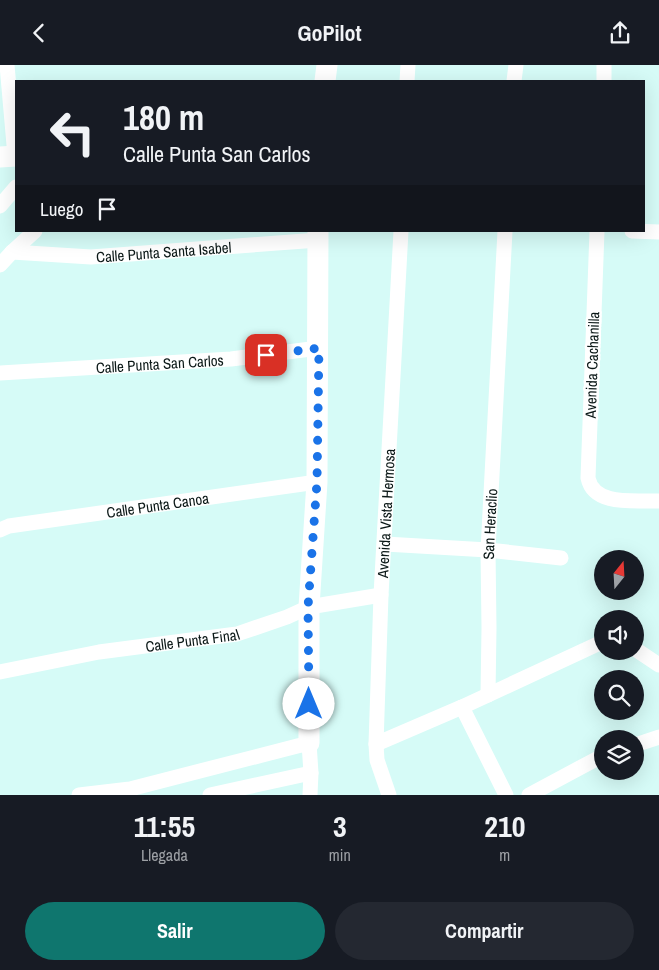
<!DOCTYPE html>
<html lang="es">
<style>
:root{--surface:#171b24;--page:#242831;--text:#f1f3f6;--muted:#9ea1a6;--accent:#0f766e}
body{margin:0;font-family:"Archivo Narrow",sans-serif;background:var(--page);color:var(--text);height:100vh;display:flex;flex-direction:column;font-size:19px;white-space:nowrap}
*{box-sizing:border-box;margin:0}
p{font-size:16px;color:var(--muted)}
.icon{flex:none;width:28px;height:28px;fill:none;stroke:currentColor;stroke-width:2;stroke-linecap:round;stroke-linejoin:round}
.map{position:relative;height:730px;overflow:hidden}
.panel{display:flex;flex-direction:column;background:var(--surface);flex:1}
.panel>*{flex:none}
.top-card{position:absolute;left:15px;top:15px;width:630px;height:152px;border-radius:0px;box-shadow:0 5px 20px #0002;background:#171b24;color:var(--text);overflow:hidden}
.needle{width:32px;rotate:18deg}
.controls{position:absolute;left:594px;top:485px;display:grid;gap:10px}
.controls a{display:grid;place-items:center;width:50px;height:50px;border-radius:50%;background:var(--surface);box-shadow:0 5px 20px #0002;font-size:25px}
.pin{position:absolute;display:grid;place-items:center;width:42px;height:42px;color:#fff;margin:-21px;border-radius:10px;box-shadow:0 2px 8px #0006}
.me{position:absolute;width:55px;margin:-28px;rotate:0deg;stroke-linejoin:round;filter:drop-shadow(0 0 4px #0008)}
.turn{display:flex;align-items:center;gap:18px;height:105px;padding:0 25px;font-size:22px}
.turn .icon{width:65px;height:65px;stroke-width:2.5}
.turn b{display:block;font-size:35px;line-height:42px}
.then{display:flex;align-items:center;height:48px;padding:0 25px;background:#0003;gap:10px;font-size:19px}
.eta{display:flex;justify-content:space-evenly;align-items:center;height:85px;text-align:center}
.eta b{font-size:30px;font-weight:800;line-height:35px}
.cta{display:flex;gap:10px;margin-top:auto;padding:10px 25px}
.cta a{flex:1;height:58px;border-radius:30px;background:var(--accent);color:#fff;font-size:20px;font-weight:800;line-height:58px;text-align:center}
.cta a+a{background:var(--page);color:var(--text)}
header{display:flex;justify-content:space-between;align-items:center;height:65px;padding:0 25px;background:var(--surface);font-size:22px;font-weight:800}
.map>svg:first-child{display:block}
</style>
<header><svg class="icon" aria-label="back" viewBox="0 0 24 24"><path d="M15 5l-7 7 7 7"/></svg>GoPilot<svg class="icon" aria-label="share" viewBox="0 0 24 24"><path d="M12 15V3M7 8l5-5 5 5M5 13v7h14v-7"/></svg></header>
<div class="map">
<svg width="659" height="730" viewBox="0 0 659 730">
<rect width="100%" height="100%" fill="#d6fbf7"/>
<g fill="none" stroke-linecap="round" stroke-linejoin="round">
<g stroke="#fff" stroke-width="15">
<path d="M 7,0 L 15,91"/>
<path d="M 407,16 L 408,0"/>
<path d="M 514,16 L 516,0"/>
<path d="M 604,16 L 604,0"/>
<path d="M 0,141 L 16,122"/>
<path d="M 597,166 L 588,413 C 594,442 636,435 659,436"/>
<path d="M 632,166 L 659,167"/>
<path id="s1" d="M 12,187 L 91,192 L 318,175"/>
<path d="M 0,200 L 12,187 L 35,166"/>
<path id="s2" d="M 0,308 L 231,294 L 319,283"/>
<path id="s3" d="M 0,465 L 9,461 L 317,417"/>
<path d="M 385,479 L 488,485 L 561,493"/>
<path d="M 635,584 L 659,600"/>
<path id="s4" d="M 0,607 L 99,587 L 237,569 L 287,552 L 309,542 L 381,530"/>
<path id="s5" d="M 488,630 L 489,563 L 488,485 L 505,166"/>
<path d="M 462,642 L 506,730"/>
<path d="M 376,679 L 462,642 L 602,577"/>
<path d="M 635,680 L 659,672"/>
<path d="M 79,730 L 130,724 L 309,678 L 311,708 L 310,730"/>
<path d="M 210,730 L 311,708"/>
<path id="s6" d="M 389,730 L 377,695 L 376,679 L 381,530 L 401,166"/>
<path d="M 529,730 L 602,691"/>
</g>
<path stroke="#fff" stroke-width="21" d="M 325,16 L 327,0
M 0,92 L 16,91
M 309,678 L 309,542 L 317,417 L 318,166"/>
</g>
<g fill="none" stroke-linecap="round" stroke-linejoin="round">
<path stroke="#1a73e8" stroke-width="9" stroke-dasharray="0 16.2" d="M 266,290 L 319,283 L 317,417 L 308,542 L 309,639"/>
</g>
<g text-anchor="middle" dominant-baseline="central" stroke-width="5" stroke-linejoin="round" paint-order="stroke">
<g font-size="15" fill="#0b1817" stroke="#fff">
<text stroke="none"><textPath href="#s1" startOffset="152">Calle Punta Santa Isabel</textPath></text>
<text stroke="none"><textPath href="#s2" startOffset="160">Calle Punta San Carlos</textPath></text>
<text transform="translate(592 300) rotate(-88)">Avenida Cachanilla</text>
<text stroke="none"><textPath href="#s3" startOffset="160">Calle Punta Canoa</textPath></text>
<text stroke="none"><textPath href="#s6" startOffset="284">Avenida Vista Hermosa</textPath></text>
<text stroke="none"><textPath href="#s5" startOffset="171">San Heraclio</textPath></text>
<text stroke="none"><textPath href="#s4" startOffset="195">Calle Punta Final</textPath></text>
</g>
</g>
</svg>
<div class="controls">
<a><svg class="needle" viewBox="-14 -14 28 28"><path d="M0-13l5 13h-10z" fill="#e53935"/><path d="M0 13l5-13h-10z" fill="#9ea1a6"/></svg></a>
<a><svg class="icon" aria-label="sound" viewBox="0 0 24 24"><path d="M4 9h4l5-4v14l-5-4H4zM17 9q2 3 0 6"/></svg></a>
<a><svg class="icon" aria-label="search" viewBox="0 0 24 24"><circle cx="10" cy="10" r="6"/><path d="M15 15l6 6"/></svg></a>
<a><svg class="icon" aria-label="layers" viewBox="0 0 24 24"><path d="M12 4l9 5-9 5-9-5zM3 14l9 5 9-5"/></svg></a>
</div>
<div class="pin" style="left:266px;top:290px;background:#d93025"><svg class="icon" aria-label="arrive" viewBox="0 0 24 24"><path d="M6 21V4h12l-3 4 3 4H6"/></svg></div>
<svg class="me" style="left:309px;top:639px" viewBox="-20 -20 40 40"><circle r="19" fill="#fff"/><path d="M0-13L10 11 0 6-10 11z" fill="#1a73e8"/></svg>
<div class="top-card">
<div class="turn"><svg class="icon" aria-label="left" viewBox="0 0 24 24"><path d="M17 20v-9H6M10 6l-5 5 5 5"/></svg><div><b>180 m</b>Calle Punta San Carlos</div></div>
<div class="then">Luego<svg class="icon" aria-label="arrive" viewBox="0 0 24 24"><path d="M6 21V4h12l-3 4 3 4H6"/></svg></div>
</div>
</div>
<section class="panel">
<div class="eta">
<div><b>11:55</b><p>Llegada</p></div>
<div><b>3</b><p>min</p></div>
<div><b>210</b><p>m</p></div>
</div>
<div class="cta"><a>Salir</a><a>Compartir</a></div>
</section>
